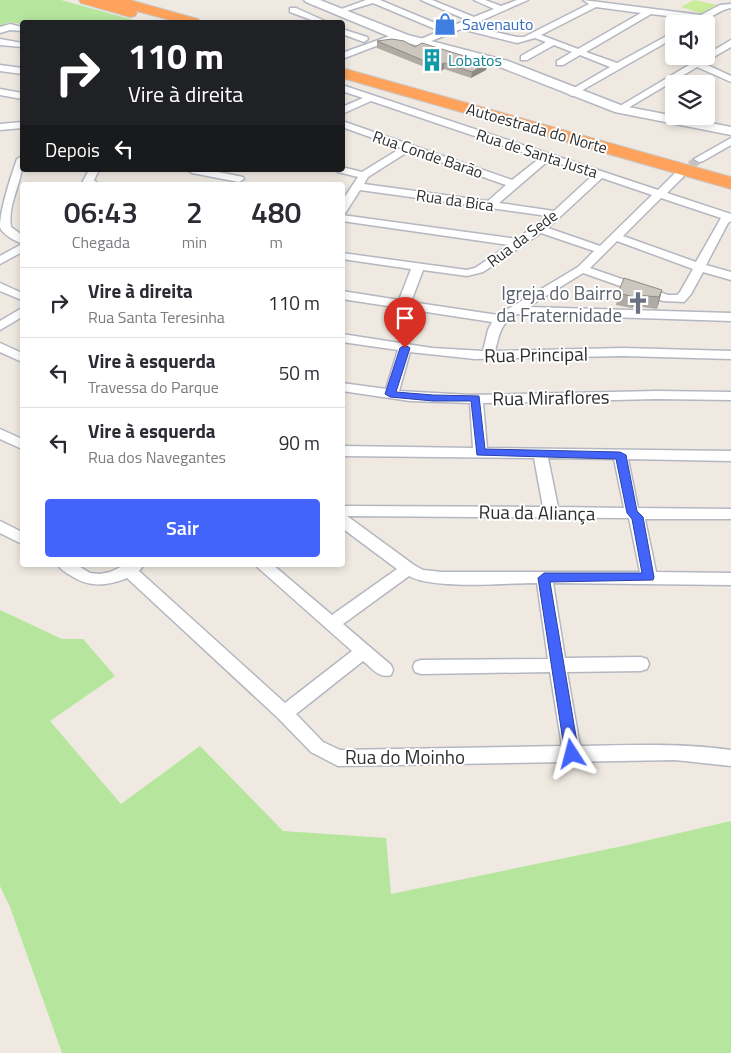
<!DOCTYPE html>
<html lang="pt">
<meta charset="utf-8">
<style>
:root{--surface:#fff;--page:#f7f7f7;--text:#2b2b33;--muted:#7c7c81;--line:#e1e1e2;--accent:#4264fb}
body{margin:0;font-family:"Titillium Web",sans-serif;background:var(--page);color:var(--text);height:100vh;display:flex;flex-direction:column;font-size:19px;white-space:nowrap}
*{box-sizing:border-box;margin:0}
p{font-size:16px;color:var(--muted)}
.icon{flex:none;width:28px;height:28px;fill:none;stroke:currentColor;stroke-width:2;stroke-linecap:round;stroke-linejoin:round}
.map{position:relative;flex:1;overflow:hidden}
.drawer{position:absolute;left:20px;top:182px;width:325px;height:385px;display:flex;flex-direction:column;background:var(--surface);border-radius:5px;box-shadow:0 2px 8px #0003}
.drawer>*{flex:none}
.hud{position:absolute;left:20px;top:20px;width:325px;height:152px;border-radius:5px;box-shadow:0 2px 8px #0003;background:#202124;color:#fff;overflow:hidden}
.fabs{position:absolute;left:665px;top:15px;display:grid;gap:10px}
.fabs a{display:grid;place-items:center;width:50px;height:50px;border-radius:5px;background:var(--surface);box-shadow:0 2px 8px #0003;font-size:25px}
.pin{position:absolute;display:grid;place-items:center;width:42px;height:42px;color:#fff;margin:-51px -21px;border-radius:50% 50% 50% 0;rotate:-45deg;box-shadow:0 0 5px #0007}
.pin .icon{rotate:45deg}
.me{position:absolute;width:55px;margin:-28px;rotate:351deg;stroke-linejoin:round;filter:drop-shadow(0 0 4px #0008)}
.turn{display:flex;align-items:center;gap:18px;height:105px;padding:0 25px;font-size:22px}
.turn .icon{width:65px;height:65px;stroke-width:2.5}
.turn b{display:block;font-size:35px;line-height:42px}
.then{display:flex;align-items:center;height:48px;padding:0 25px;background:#0003;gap:10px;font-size:19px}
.eta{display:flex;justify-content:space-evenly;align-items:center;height:85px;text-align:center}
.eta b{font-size:30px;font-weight:600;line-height:35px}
.primary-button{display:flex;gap:10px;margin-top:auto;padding:10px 25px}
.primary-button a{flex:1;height:58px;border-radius:5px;background:var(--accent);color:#fff;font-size:20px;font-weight:600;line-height:58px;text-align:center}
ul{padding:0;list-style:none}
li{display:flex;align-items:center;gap:15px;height:70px;padding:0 25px;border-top:1px solid var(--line)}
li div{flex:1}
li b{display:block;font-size:19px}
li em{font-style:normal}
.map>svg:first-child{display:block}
</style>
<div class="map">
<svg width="731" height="1053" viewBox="0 0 731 1053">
<rect width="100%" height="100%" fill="#efe9e1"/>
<path fill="#b6e59e" d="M 0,0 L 61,0 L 141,22 L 22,22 L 22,24 L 9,22 L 0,26 Z
M 0,610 L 62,639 L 83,639 L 115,676 L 50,721 L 121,804 L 200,746 L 283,831 L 386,838 L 391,894 L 623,846 L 731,821 L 731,1053 L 62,1053 L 10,907 L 0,886 Z"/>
<path fill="#c9ec9a" d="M 694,0 L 717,5 L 701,13 L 681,7 Z"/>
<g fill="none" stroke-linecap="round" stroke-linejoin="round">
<path stroke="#c8c4bd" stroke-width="9" stroke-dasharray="9 4.5" stroke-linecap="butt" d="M 680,174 L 699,159"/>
<path stroke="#c8c4bd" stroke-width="12" stroke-dasharray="12 5.5" stroke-linecap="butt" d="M 679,175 L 682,173"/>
<defs>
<path id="street" d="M 366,0 L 380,0 L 447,28 L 467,20 L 421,0 L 432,0 L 474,17 L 494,9 L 474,0 L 485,0 L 501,6 L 517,0 L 528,0 L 469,26 L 517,37 L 524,37 L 589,4 L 583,0 L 701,15 L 720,5 L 731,4 L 731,8 C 717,10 706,24 691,24 L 690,22 L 693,19 L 651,14 L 586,52 L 617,63 L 674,32 L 674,38 L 572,96 L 567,93 L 569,91 L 610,67 L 580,55 L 563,65 L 557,65 L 557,61 L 572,52 L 554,45 L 527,60 L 521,60 L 521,56 L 546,42 L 535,38 L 517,43 L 461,29 L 419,46 L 415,43 L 416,41 L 440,31 L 373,3 L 340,13 L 336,11 ZM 596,7 L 641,13 L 578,49 L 541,35 Z
M 290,8 L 296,8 L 327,22 L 317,22 L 290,12 Z
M 10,24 L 22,27 L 22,31 L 10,30 L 0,33 L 0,27 Z
M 342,29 L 367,37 L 368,39 L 364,42 L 342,34 Z
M 395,34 L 402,36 L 342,59 L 342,53 Z
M 0,39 L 22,43 L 22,47 L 0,45 Z
M 731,40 L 731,47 L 703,63 L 731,76 L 731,82 L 697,67 L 623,111 L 620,112 L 615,109 Z
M 0,65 L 22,68 L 22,74 L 0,71 Z
M 342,85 L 658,190 L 675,173 L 683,173 L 684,175 L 683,177 L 667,193 L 731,214 L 731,221 L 728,223 L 706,265 L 731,272 L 731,280 L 703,272 L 691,294 L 684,302 L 663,301 L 583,273 L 528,307 L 731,313 L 731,321 L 517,314 C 500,324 500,332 495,351 L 623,348 L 731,351 L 731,359 L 623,356 L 475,359 L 410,352 L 399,391 L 470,395 L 657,391 L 731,392 L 731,400 L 657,399 L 483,403 L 487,448 L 731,451 L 731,461 L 628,459 L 638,508 L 731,509 L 731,519 L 645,519 L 656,572 L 731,573 L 731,585 L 553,583 L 565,658 L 641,657 L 647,659 L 649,664 L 647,669 L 641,671 L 567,672 L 580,746 C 630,745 681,743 731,750 L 731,766 L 675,760 L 338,766 L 311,752 L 278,718 L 127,578 C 107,586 89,588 70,575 C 65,572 61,570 58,565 L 77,565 L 90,573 L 100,574 L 110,572 L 125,565 L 144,565 L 139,571 L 285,703 L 352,651 L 255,565 L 273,565 L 332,615 L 397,569 L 342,528 L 342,506 L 543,507 L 534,458 L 342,456 L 342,446 L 473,448 L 470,403 L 410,401 L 342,391 L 342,383 L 386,389 L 398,350 L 342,342 L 342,334 L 432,348 L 483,351 L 488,330 L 492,322 L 342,299 L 342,291 L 399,300 L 411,269 L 342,259 L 342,253 L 467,270 L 475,268 L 509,245 L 342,221 L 342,215 L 517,239 L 548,216 L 360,190 L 346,212 L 342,213 L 342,201 L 358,177 L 338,172 L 337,170 L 342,170 L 342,167 L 362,172 L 401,148 L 342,127 L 342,121 L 512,180 L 540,158 L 371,101 L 342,114 L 342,107 L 363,98 L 342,91 ZM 409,151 L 506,185 L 488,201 L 364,184 L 368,177 ZM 549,160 L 593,175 L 554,211 L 499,203 ZM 602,178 L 652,195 L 600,246 L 548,228 ZM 661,198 L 721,218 L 696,262 L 623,236 ZM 541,233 L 594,251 L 578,267 L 498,315 L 411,302 L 423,270 L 467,276 L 483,272 ZM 617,241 L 693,269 L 680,292 L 677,295 L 668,295 L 590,268 ZM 548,458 L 614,459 L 624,508 L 558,507 ZM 347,516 L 629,518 L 640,572 L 442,572 L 423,570 L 414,565 ZM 409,576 C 435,590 505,583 537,583 L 548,659 L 421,660 L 415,662 L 413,667 L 415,672 L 421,674 L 550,672 L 562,746 L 340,750 L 323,742 L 296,714 L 363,661 C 372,668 379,679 391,675 L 393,670 L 391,665 L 343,624 Z
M 0,89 L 22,93 L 22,99 L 0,95 Z
M 22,122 L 22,128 L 0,130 L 0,124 Z
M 731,138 L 731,145 L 703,161 L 699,162 L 694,159 Z
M 22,156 C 25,181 7,201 11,227 L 22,235 L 22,243 C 16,242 2,234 0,227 C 0,210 11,176 17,159 Z
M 89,170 L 99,170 L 94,180 L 99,185 L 84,183 L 83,181 Z
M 187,170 L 208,170 L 243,177 L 244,179 L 239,182 L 192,173 Z
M 22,244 L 22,252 L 0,264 L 0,256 Z
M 0,283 L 22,293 L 22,300 L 0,291 Z
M 22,308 L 22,317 L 0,330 L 0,321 Z
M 0,343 L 22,353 L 22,362 L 0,352 Z
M 0,429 L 22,439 L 22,449 L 0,439 Z
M 0,521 L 22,532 L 22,544 L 0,533 Z"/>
<path id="secondary" d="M 304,0 L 320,0 L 408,35 L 508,61 L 623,106 L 731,127 L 731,135 L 615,112 L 500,67 L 400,41 L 306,2 Z"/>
<path id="highway" d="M 79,0 L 130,0 L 198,19 L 201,22 L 178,22 L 136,11 L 137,13 L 135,16 L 130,17 L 81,3 Z
M 342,68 L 731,177 L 731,189 L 342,78 Z"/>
</defs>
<use href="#street" stroke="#b4b7c1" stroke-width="3"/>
<use href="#secondary" stroke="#b4b7c1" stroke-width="3"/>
<use href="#highway" stroke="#c9c9c9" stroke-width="2"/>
<use href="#street" fill="#fff" fill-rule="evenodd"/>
<use href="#secondary" fill="#fff" fill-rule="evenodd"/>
<use href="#highway" fill="#ffa35c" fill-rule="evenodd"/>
</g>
<path fill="#afaba4" d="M 377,41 L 415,47 L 487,63 L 486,70 L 471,78 L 444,69 L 441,71 L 428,67 L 427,68 L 377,48 Z
M 662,290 L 659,302 L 657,309 L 634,306 L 632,308 L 616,305 L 618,293 Z"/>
<path fill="#8e8b86" d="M 444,63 L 444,69 L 441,71 L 442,64 Z
M 487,63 L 486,70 L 471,78 L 472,72 Z
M 662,290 L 659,302 L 657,309 L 659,297 Z
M 636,295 L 634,306 L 632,308 L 634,297 Z"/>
<path fill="#cbc7bf" stroke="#8e8b86" d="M 392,39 L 404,41 L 415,47 L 422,43 L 487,63 L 472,72 L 444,63 L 442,64 L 428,60 L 427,62 L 377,41 Z
M 624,278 L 662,290 L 659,297 L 636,295 L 634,297 L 618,293 Z"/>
<path fill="#4264fb" stroke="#2b41a3" d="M 405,345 L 410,348 L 396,392 L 433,395 L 479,396 L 485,449 L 620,452 L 626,455 L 637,511 L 643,517 L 654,577 L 653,580 L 550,582 L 579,754 L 577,759 L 572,760 L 567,759 L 565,754 L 538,578 L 544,573 L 642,573 L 632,519 L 627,513 L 616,459 L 477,455 L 471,401 L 433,401 L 390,397 L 385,394 L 400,348 Z"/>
<defs>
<symbol id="shop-bare" viewBox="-9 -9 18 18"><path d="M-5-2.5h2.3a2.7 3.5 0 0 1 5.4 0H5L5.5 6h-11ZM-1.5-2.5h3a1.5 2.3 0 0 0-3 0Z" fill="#3f7fe0" stroke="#fff" stroke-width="2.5" paint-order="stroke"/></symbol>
<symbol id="building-bare" viewBox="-9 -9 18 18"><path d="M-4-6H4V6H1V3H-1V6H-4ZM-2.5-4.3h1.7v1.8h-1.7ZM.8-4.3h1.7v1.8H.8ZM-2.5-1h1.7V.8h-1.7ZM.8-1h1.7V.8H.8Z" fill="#0f9aa8" stroke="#fff" stroke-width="2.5" paint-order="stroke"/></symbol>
<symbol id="church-bare" viewBox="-9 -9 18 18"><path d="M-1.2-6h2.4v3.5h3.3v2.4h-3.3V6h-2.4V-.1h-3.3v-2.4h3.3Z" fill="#6b7280" stroke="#fff" stroke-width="2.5" paint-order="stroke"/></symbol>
</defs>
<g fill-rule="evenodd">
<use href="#shop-bare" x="429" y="8" width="32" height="32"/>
<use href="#building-bare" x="416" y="44" width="32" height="32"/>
<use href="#church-bare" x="622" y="287" width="32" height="32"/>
</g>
<g text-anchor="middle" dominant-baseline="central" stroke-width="4" stroke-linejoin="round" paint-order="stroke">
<g font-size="16" fill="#366cbe" stroke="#fff" text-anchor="start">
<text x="462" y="24">Savenauto</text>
</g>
<g font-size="16" fill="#0d838f" stroke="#fff" text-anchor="start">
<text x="448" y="60">Lobatos</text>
</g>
<g font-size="16" fill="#2e2e2e" stroke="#fff">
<text transform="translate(537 128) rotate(16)">Autoestrada do Norte</text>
<text transform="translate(537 153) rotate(18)">Rua de Santa Justa</text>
<text transform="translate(428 154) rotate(19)">Rua Conde Barão</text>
<text transform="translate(455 200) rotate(8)">Rua da Bica</text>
<text transform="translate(522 238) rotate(-37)">Rua da Sede</text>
</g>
<g font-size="19" fill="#5b616d" stroke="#fff" text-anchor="end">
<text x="622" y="292">Igreja do Bairro<tspan x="622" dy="22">da Fraternidade</tspan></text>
</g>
<g font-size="19" fill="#2e2e2e" stroke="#fff">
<text transform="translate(536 354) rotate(-1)">Rua Principal</text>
<text transform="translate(551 397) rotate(-1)">Rua Miraflores</text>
<text transform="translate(537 512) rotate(1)">Rua da Aliança</text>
<text x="405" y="756">Rua do Moinho</text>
</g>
</g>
</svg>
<div class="fabs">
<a><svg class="icon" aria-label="sound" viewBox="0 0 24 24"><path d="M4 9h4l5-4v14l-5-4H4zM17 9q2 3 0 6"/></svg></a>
<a><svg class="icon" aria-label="layers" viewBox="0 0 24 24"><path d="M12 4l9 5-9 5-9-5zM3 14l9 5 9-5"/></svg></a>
</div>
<div class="pin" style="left:405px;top:348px;background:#d93025"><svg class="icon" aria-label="arrive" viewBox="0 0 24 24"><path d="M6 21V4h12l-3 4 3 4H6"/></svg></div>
<svg class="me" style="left:572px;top:754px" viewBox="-20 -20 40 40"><path d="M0-17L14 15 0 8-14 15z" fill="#4264fb" stroke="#fff" stroke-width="4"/></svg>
<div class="hud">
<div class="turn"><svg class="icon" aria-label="right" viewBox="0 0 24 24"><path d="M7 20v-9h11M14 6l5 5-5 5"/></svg><div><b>110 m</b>Vire à direita</div></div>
<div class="then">Depois<svg class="icon" aria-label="left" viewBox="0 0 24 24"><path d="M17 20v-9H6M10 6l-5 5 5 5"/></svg></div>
</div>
<section class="drawer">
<div class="eta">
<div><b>06:43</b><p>Chegada</p></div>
<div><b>2</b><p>min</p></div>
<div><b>480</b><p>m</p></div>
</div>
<ul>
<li><svg class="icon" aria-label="right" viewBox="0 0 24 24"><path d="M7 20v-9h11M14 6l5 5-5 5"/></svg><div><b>Vire à direita</b><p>Rua Santa Teresinha</p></div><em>110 m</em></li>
<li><svg class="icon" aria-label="left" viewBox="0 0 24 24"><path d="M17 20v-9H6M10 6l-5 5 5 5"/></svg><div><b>Vire à esquerda</b><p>Travessa do Parque</p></div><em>50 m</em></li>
<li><svg class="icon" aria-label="left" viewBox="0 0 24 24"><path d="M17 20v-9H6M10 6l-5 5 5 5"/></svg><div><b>Vire à esquerda</b><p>Rua dos Navegantes</p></div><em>90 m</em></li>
</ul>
<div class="primary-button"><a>Sair</a></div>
</section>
</div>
